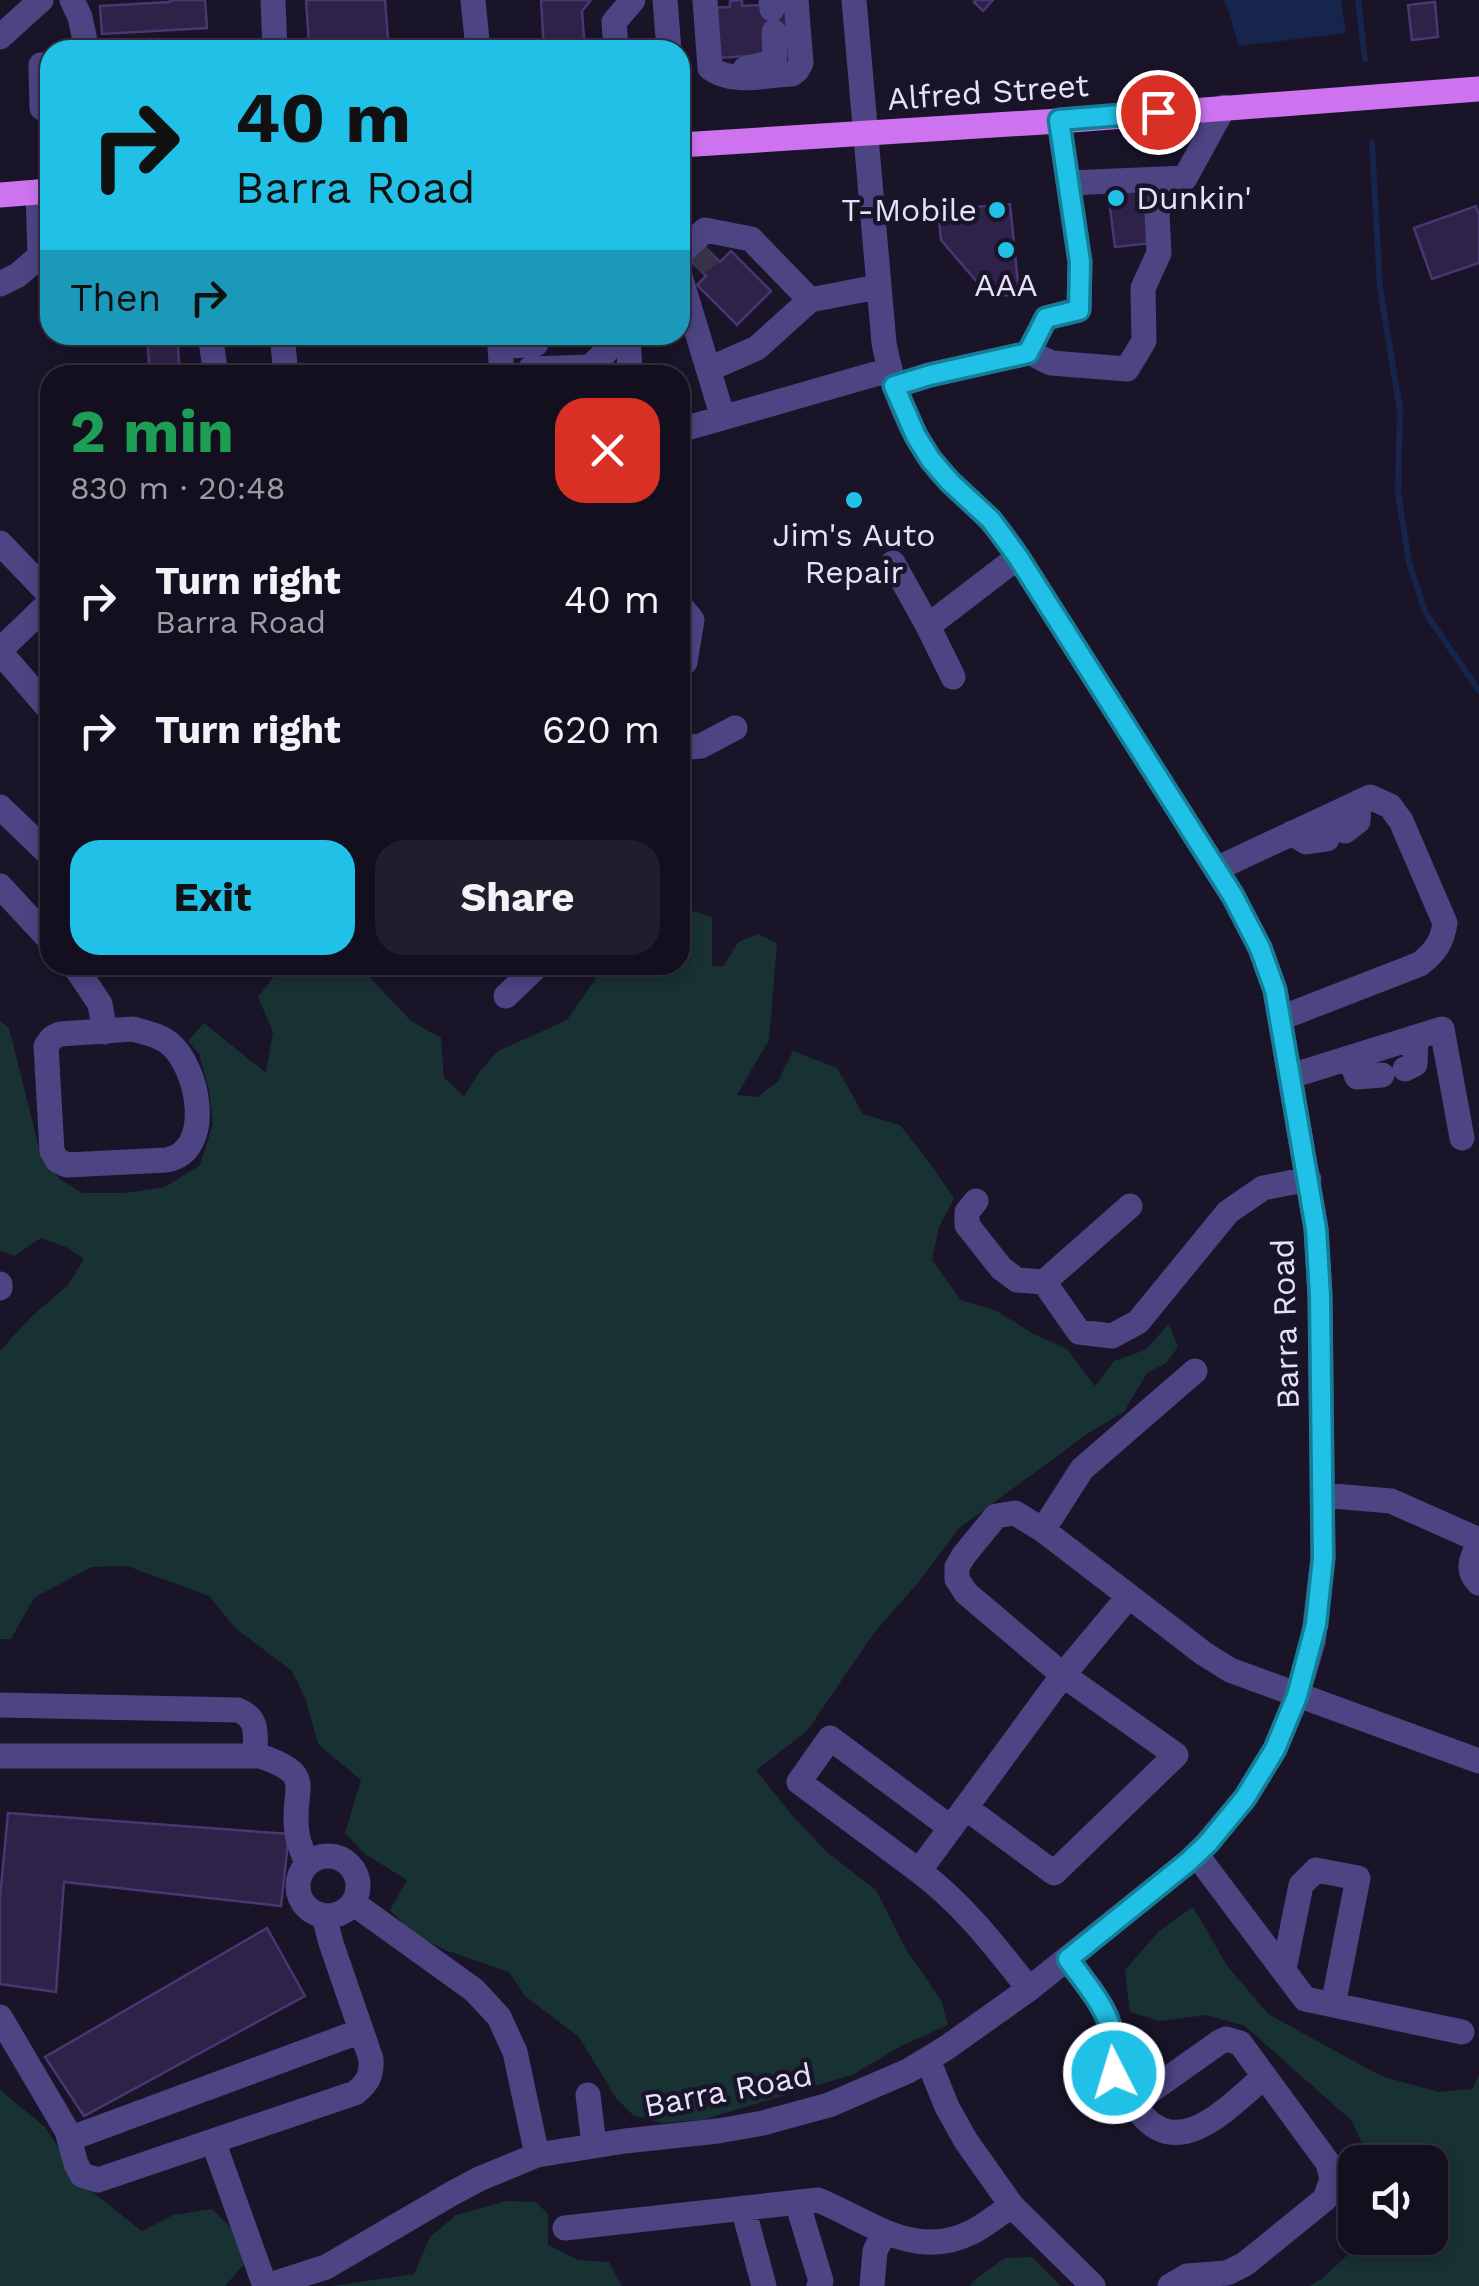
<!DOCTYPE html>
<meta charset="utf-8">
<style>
:root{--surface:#140f1f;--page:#211d2c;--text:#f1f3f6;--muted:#9d9ca4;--line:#332f3d;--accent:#21c0e6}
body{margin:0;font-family:"Work Sans",sans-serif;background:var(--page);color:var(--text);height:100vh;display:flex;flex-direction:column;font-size:38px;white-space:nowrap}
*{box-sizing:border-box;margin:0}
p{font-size:32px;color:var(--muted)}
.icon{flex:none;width:55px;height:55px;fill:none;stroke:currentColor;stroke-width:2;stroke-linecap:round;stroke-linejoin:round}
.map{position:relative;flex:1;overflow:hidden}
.details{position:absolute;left:40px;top:365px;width:650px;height:610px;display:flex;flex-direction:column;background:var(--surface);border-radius:30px;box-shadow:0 5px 15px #0003,0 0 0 2px var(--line)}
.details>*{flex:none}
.hud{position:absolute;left:40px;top:40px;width:650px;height:305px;border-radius:30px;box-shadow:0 5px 15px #0003,0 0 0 2px var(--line);background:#21c0e6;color:#111;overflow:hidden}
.controls{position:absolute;left:1338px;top:2145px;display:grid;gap:20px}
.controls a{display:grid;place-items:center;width:110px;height:110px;border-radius:20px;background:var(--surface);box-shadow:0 5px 15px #0003,0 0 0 2px var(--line);font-size:50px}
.pin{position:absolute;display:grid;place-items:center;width:85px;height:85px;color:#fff;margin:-42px;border:5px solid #fff;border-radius:50%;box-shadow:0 2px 10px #0007}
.me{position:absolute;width:110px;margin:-55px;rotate:355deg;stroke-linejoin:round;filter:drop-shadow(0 0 8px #0008)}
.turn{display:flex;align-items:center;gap:35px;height:210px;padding:0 30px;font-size:45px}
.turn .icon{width:130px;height:130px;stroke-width:2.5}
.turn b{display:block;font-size:70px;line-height:85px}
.then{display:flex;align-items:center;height:95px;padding:0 30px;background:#0003;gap:20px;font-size:38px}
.round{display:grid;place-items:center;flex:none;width:105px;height:105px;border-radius:30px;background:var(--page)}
.summary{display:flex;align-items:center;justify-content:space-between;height:170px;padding:0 30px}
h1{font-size:60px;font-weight:700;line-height:75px;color:#1e9e55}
.action{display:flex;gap:20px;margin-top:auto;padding:20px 30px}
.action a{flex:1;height:115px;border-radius:30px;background:var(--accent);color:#111;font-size:40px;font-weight:700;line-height:115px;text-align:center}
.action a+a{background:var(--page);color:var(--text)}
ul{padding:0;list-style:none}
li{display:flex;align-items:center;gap:30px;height:130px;padding:0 30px}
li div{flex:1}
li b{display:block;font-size:38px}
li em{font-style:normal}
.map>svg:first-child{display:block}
</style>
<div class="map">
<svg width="1479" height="2286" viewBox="0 0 1479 2286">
<rect width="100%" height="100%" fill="#1a1429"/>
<path fill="#183133" d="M 680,907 L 712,917 L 712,966 L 724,966 L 738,942 L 758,934 L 777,943 L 769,1040 L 737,1095 L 758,1097 L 778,1081 L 793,1051 L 837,1068 L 863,1114 L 900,1125 L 932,1166 L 954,1198 L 939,1227 L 932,1260 L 961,1300 L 997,1311 L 1032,1333 L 1067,1349 L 1095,1386 L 1114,1361 L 1145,1350 L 1169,1324 L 1178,1347 L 1166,1363 L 1147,1373 L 1124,1412 L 1087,1434 L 958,1529 L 917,1584 L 874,1633 L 807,1731 L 756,1770 L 791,1814 L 828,1853 L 876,1890 L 907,1951 L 941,2000 L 948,2025 L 901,2046 L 852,2075 L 702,2120 L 662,2123 L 633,2115 L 616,2098 L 579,2037 L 525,1996 L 509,1972 L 445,1950 L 412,1933 L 390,1910 L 407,1880 L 365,1854 L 345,1833 L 361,1780 L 318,1744 L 306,1700 L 292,1671 L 235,1628 L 209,1596 L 127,1566 L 91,1567 L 34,1598 L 11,1639 L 0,1639 L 0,1351 L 31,1317 L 68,1285 L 84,1259 L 66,1247 L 41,1238 L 14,1256 L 0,1250 L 0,1021 L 9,1028 L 41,1156 L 61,1180 L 82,1193 L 126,1193 L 165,1187 L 200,1165 L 213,1124 L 209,1090 L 199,1054 L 188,1041 L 204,1023 L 266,1073 L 273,1032 L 258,997 L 283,965 L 358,965 L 411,1021 L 441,1038 L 444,1078 L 464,1096 L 480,1071 L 498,1051 L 567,1020 L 596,978 L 601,965 L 680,965 Z
M 1193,1907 L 1228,1967 L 1268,2014 L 1381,2076 L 1439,2092 L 1472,2089 L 1479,2075 L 1479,2286 L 1309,2286 L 1323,2278 L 1365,2238 L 1430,2238 L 1430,2162 L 1371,2162 L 1352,2121 L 1245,2026 L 1207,2015 L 1160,2021 L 1130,2012 L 1125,1970 L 1158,1932 Z
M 0,2090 L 45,2127 L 82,2184 L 142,2231 L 173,2215 L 212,2209 L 232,2229 L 246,2262 L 225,2286 L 0,2286 Z
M 506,2201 L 536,2202 L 548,2214 L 548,2245 L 578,2260 L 609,2262 L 622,2286 L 332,2286 L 414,2274 L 430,2237 L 456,2215 Z
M 1032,2257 L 1061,2286 L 970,2286 L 974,2280 L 1005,2258 Z"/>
<path fill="#16254c" d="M 1222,0 L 1341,0 L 1346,33 L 1239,46 L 1226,4 Z"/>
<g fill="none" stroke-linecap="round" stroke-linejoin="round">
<path stroke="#16254c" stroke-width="6" d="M 1358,0 L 1365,59
M 1372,143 L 1380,288 L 1400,410 L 1398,493 L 1409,562 L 1425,612 L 1479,691"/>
</g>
<path fill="#2e2248" stroke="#483772" stroke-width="2.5" d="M 170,0 L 205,0 L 207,28 L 102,34 L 100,6 L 170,2 Z
M 306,0 L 385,0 L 388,39 L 309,44 Z
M 541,0 L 591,0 L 582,11 L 585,50 L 544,50 Z
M 742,0 L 742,6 L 761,5 L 787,9 L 789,31 L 764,55 L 717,58 L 712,8 L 730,7 L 730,1 Z
M 976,0 L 993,0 L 983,11 L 974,2 Z
M 1435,2 L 1438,37 L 1412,40 L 1408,5 Z
M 1149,189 L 1153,243 L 1115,247 L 1108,192 Z
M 1010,204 L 1019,294 L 990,297 L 941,240 L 938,210 Z
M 1476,206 L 1479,216 L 1479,263 L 1432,279 L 1414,228 Z
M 702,244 L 720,262 L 731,251 L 771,291 L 737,325 L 697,285 L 706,276 L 688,258 Z
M 147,335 L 177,335 L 180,375 L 150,375 Z
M 8,1813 L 289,1834 L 281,1906 L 64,1882 L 56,1992 L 0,1984 L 0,1898 Z
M 267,1928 L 305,1996 L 84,2116 L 45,2057 Z"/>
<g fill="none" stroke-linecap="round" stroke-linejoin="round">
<path stroke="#393349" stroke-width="25" stroke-dasharray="25 12" stroke-linecap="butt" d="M 695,264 L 711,253"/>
<path stroke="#4d4483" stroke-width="25" d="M 72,0 L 80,17 L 87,50
M 273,0 L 275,50
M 473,0 L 478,50
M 665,0 L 669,50
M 705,0 L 710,68 C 734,85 764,75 792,74 L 797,70 L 801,63 L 796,0
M 771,0 L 772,9
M 0,37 L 41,0
M 616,50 L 614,22 L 633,0
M 50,64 L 41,65 L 42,108 L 50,107
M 745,69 L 772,62 L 775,57 L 774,32
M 1069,183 L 1185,178
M 680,254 L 705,230 L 751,239 L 810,300
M 680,276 L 723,418
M 0,284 L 18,275 L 40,256 L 38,192
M 210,335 L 216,375
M 282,335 L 286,375
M 499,335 L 502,375
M 500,347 L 536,344 L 535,335
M 1029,352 L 1051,363 L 1127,369 L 1144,341 L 1143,288 L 1159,253 L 1157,213 L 1163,195 L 1185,178 L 1224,107
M 709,369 L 757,348 L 810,300 L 877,287
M 527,375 L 530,369 L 590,367 L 605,353 L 604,335
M 626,375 L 630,371 L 628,335
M 895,386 L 929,375 L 1028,353 L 1046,318 L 1079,309 L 1080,262 L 1059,121
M 680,430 L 889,370
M 0,543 L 50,595
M 893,563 L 928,626 L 1018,557
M 680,609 L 684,610 L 692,620 L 685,662 L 680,666
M 928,626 L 953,677
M 0,650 L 50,602
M 0,652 L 50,710
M 680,748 L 701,746 L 735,728
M 0,807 L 50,855
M 1345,831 L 1358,821 L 1359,802
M 1292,833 L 1306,842 L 1327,839
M 1216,869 L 1370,797 L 1390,806 L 1401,821 L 1445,923 C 1442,943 1435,952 1420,964 L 1281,1018
M 0,886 L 50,940
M 74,965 L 100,1004 L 105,1032
M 506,996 L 538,965
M 133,1029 C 146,1033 159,1035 169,1043 C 199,1067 215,1152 166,1160 L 67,1165 L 57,1160 L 52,1151 L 46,1046 L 52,1038 L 60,1034 Z
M 1350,1058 L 1357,1077 L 1382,1075
M 1405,1069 L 1415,1064 L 1416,1038
M 1291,1076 L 1442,1029 L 1462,1138
M 976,1201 L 967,1212 L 967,1225 L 1001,1268 L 1017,1280 L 1044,1282 L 1079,1332 L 1112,1336 L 1138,1322 L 1228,1212 L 1263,1188 L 1309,1179
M 1044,1282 L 1130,1206
M 0,1284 L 0,1288
M 1322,1495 L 1391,1501 L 1479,1540
M 1043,1530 L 1082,1469 L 1195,1371
M 1479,1543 C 1472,1557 1465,1570 1479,1583
M 0,1705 L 238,1710 C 260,1719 255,1736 255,1756
M 0,1756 L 260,1756 C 319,1776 290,1787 297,1833 C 298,1843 304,1855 307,1864
M 966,1808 L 1054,1873 L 1176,1755 L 1063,1675 L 1129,1596
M 1196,1854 L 1305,1999 L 1462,2032
M298 1886a30 30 0 1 1 60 0a30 30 0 1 1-60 0Z
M 919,1871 L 799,1782 L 830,1738 L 951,1828
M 353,1903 L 474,1990 L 499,2017 L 515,2052 L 537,2155
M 1068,1959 C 1081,1978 1098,1996 1107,2017 C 1115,2037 1109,2058 1115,2078 C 1118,2092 1132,2105 1142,2115 C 1182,2161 1231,2104 1264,2077
M 1284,1969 L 1301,1885 L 1316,1870 L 1358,1878 L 1333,2005
M 1029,1989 C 995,1946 963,1904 919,1871 L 1063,1675 L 966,1593 L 957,1579 L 957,1567 L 964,1555 L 996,1516 L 1015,1513 L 1043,1530 L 1203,1653 L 1230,1670 L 1479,1761
M 0,2017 L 67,2131 L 76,2164 L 82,2175 L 98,2180 L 355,2093 C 368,2083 372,2075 371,2059 L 331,1943 L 324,1916
M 928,2060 L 947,2107 L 966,2141 L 1012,2206 L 1093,2286
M 588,2095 L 594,2145
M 1132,2104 L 1221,2041 L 1226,2039 L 1240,2043 L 1328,2163 L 1332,2179 L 1325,2199 L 1245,2264 L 1227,2273 L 1187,2276 L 1170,2286
M 69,2139 L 361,2031
M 213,2141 L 265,2286
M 797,2202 L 821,2281 L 819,2286
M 743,2208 L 764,2286
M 565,2228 L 818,2200 C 869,2221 915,2261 972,2232 C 986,2225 998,2214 1012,2206
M 267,2286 L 326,2267 L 451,2194 L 479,2179 L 537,2155 L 625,2141 L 718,2131 L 763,2123 L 829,2105 L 908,2071 L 946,2048 L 1029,1989 L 1188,1862 L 1207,1843 L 1245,1798 L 1275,1749 L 1297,1696 L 1313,1642 L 1323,1558 L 1320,1295 L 1316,1229 L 1275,990 L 1260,948 L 1233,896 L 1018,557 C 1008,542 997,526 984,514 C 969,499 953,486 939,470 C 910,435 892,387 884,343 L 854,0
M 872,2286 L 875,2251 L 884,2233"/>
<path stroke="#cd73ef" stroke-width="25" d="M 680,145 L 1059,121 L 1479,89
M 0,195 L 50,191"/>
</g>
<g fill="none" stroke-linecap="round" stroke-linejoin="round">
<defs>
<path id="route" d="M 1114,2073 C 1113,2057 1114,2039 1109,2023 C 1101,2000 1082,1979 1068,1959 L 1188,1862 L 1208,1843 L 1245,1798 L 1275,1749 L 1297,1696 L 1316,1624 L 1323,1558 L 1320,1295 L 1316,1229 L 1275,990 L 1260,948 L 1233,896 L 1018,557 L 991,520 L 950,482 L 931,460 L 916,436 L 894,386 L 930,375 L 1028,353 L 1046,318 L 1079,310 L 1080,262 L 1059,120 L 1158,112"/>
</defs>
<use href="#route" stroke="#157d96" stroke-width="25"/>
<use href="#route" stroke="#21c0e6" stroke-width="18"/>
</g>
<g fill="#21c0e6" stroke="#1a1429" stroke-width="4">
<circle cx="1116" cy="198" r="10"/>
<circle cx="997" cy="210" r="10"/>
<circle cx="1006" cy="250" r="10"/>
<circle cx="854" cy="500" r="10"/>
</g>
<g text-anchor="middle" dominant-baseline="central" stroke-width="9" stroke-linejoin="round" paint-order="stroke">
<g font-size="32" fill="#e6e0fc" stroke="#1a1429">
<text transform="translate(988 92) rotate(-4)">Alfred Street</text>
<text transform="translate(1285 1324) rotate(-92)">Barra Road</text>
<text transform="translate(728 2090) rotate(-11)">Barra Road</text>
</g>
<g font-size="32" fill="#e6e0fc" stroke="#1a1429">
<text x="1136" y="198" text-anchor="start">Dunkin'</text>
<text x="977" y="210" text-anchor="end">T-Mobile</text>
<text x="1006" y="285">AAA</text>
<text x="854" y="535">Jim's Auto<tspan x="854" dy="37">Repair</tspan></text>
</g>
</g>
</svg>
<div class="controls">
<a><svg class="icon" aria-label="sound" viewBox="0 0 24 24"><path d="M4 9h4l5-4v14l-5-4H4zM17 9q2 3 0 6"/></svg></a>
</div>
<div class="pin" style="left:1158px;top:112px;background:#d93025"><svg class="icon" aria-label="arrive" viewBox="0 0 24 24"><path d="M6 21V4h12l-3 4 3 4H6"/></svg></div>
<svg class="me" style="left:1114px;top:2073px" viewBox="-20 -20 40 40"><circle r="17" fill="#21c0e6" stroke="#fff" stroke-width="3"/><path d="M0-11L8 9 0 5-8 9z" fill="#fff"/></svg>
<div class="hud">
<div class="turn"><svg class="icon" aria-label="right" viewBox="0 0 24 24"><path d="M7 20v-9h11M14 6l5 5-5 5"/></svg><div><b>40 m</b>Barra Road</div></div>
<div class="then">Then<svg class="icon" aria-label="right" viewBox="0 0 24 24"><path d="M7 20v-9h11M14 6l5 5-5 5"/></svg></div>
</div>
<section class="details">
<div class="summary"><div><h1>2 min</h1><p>830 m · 20:48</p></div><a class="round" style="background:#d93025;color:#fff"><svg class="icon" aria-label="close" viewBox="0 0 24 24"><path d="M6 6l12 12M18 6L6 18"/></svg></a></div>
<ul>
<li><svg class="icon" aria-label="right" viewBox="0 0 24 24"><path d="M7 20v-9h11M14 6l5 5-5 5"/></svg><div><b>Turn right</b><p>Barra Road</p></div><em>40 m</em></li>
<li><svg class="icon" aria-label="right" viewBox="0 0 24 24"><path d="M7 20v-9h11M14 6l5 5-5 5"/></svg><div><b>Turn right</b></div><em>620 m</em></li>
</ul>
<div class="action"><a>Exit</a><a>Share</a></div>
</section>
</div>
